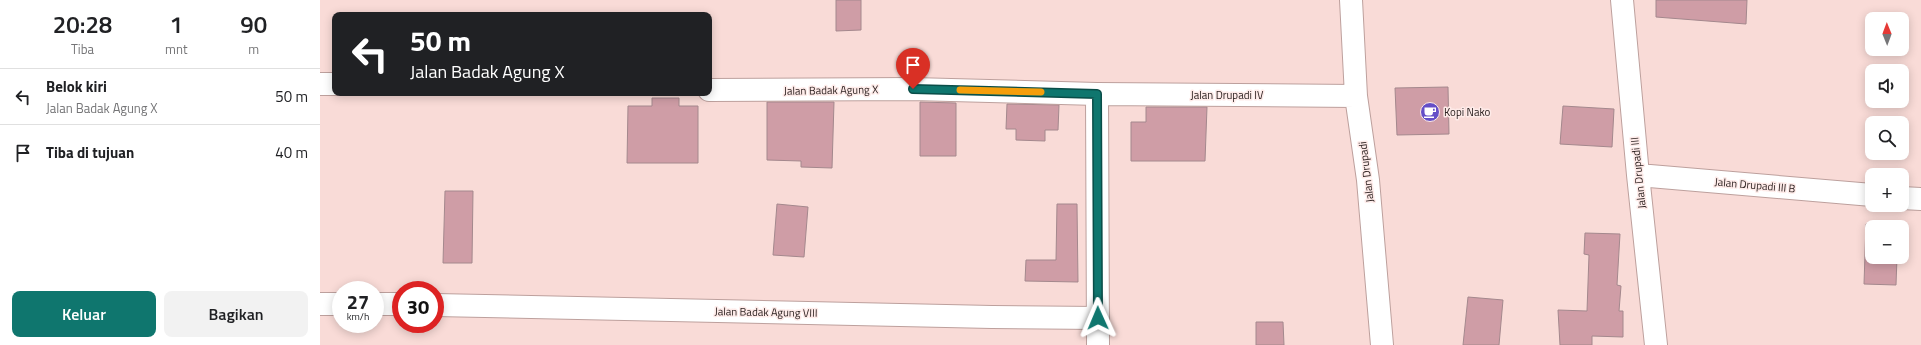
<!DOCTYPE html>
<html lang="id">
<meta charset="utf-8">
<style>
:root{--surface:#fff;--page:#f2f2f2;--text:#202124;--muted:#757577;--line:#e0e0e0;--accent:#0f766e}
body{margin:0;font-family:"Titillium Web",sans-serif;background:var(--page);color:var(--text);height:100vh;display:flex;flex-direction:column;font-size:15px;white-space:nowrap}
*{box-sizing:border-box;margin:0}
p{font-size:13px;color:var(--muted)}
.icon{flex:none;width:22px;height:22px;fill:none;stroke:currentColor;stroke-width:2;stroke-linecap:round;stroke-linejoin:round}
.map{position:relative;flex:1;overflow:hidden}
.sheet{display:flex;flex-direction:column;background:var(--surface);width:320px}
.sheet>*{flex:none}
.hud{position:absolute;left:12px;top:12px;width:380px;height:84px;border-radius:8px;box-shadow:0 2px 10px #0003;background:#202124;color:#fff;overflow:hidden}
.needle{width:26px;rotate:359deg}
.controls{position:absolute;left:1545px;top:12px;display:grid;gap:8px}
.controls a{display:grid;place-items:center;width:44px;height:44px;border-radius:8px;background:var(--surface);box-shadow:0 2px 10px #0003;font-size:20px}
.speed{position:absolute;left:12px;top:281px;display:flex;gap:8px;font-size:20px;font-weight:700;text-align:center}
.speed>*{display:grid;place-content:center;width:52px;height:52px;border-radius:50%;background:var(--surface);box-shadow:0 2px 10px #0003;line-height:1}
.speed small{font-size:10px;font-weight:400}
.speed .limit{border:6px solid #d22;background:#fff;color:#111}
.pin{position:absolute;display:grid;place-items:center;width:34px;height:34px;color:#fff;margin:-41px -17px;border-radius:50% 50% 50% 0;rotate:-45deg;box-shadow:0 0 4px #0007}
.pin .icon{rotate:45deg}
.me{position:absolute;width:44px;margin:-22px;rotate:359deg;stroke-linejoin:round;filter:drop-shadow(0 0 3px #0008)}
.turn{display:flex;align-items:center;gap:14px;height:84px;padding:0 12px;font-size:18px}
.turn .icon{width:52px;height:52px;stroke-width:2.5}
.turn b{display:block;font-size:28px;line-height:34px}
.eta{display:flex;justify-content:space-evenly;align-items:center;height:68px;text-align:center}
.eta b{font-size:24px;font-weight:600;line-height:28px}
.primary-button{display:flex;gap:8px;margin-top:auto;padding:8px 12px}
.primary-button a{flex:1;height:46px;border-radius:8px;background:var(--accent);color:#fff;font-size:16px;font-weight:600;line-height:46px;text-align:center}
.primary-button a+a{background:var(--page);color:var(--text)}
ul{padding:0;list-style:none}
li{display:flex;align-items:center;gap:12px;height:56px;padding:0 12px;border-top:1px solid var(--line)}
li div{flex:1}
li b{display:block;font-size:15px}
li em{font-style:normal}
main{display:flex;flex:1;min-height:0}
.map>svg:first-child{display:block}
</style>
<main>
<section class="sheet">
<div class="eta">
<div><b>20:28</b><p>Tiba</p></div>
<div><b>1</b><p>mnt</p></div>
<div><b>90</b><p>m</p></div>
</div>
<ul>
<li><svg class="icon" aria-label="left" viewBox="0 0 24 24"><path d="M17 20v-9H6M10 6l-5 5 5 5"/></svg><div><b>Belok kiri</b><p>Jalan Badak Agung X</p></div><em>50 m</em></li>
<li><svg class="icon" aria-label="arrive" viewBox="0 0 24 24"><path d="M6 21V4h12l-3 4 3 4H6"/></svg><div><b>Tiba di tujuan</b></div><em>40 m</em></li>
</ul>
<div class="primary-button"><a>Keluar</a><a>Bagikan</a></div>
</section>
<div class="map">
<svg width="1601" height="345" viewBox="0 0 1601 345">
<rect width="100%" height="100%" fill="#f9dbd7"/>
<path fill="#cf9da6" stroke="#a4888d" d="M 516,0 L 541,0 L 541,30 L 516,31 Z
M 1336,0 L 1427,0 L 1426,24 L 1336,17 Z
M 1128,87 L 1129,134 L 1077,135 L 1075,88 Z
M 332,98 L 359,98 L 359,106 L 378,106 L 378,163 L 307,163 L 308,106 L 332,106 Z
M 447,102 L 514,102 L 512,168 L 481,167 L 481,161 L 447,160 Z
M 600,102 L 636,103 L 636,156 L 600,156 Z
M 687,104 L 739,105 L 738,130 L 725,130 L 725,141 L 696,140 L 696,129 L 686,129 Z
M 1243,106 L 1294,109 L 1292,147 L 1240,144 Z
M 826,107 L 887,107 L 885,161 L 811,161 L 811,122 L 826,122 Z
M 125,191 L 153,191 L 152,263 L 123,263 Z
M 457,204 L 488,207 L 484,257 L 453,255 Z
M 737,204 L 757,204 L 758,282 L 705,281 L 706,260 L 736,260 Z
M 1546,224 L 1578,225 L 1578,227 L 1552,227 L 1552,257 L 1577,257 L 1576,285 L 1544,284 Z
M 1265,233 L 1300,234 L 1297,285 L 1301,286 L 1299,311 L 1303,311 L 1303,337 L 1272,336 L 1272,345 L 1240,345 L 1238,310 L 1267,311 L 1269,255 L 1264,254 Z
M 1148,297 L 1183,300 L 1179,345 L 1143,345 Z
M 936,322 L 963,322 L 964,345 L 936,345 Z"/>
<g fill="none" stroke-linecap="round" stroke-linejoin="round">
<defs>
<path id="minor" d="M 1031,0 L 1036,96 L 1048,180 L 1062,345
M 1302,0 L 1318,175 L 1336,345
M 0,84 L 15,84
M 389,90 L 593,89 L 777,94 L 1036,96
M 777,94 L 778,345
M 1318,175 L 1552,195
M 1582,198 L 1601,199
M 0,304 L 21,304
M 55,304 L 81,304
M 115,305 L 672,317 L 778,318"/>
</defs>
<use href="#minor" stroke="#bda09d" stroke-width="24"/>
<use href="#minor" stroke="#fff" stroke-width="22"/>
</g>
<g fill="none" stroke-linecap="round" stroke-linejoin="round">
<defs>
<path id="route" d="M 593,89 L 777,94 L 778,318"/>
</defs>
<use href="#route" stroke="#0a4d48" stroke-width="10"/>
<use href="#route" stroke="#0f766e" stroke-width="7"/>
<path stroke="#f59e0b" stroke-width="7" d="M 640,90 L 721,92"/>
</g>
<defs>
<symbol id="cafe-disc" viewBox="-11 -11 22 22"><circle r="9.5" fill="#644ec7" stroke="#feebe9"/><path d="M-5.5-4.5H6V0H3Q3 3.5 0 3.5H-2.5Q-5.5 3.5-5.5 0ZM3-3.2v2h1.7v-2ZM-6 4.5H4V6H-6Z" fill="#fff"/></symbol>
</defs>
<g fill-rule="evenodd">
<use href="#cafe-disc" x="1099" y="101" width="22" height="22"/>
</g>
<g text-anchor="middle" dominant-baseline="central" stroke-width="3" stroke-linejoin="round" paint-order="stroke">
<g font-size="11" fill="#2d2221" stroke="#feebe9">
<text transform="translate(511 90) rotate(-1)">Jalan Badak Agung X</text>
<text x="907" y="95">Jalan Drupadi IV</text>
<text transform="translate(1046 172) rotate(-97)">Jalan Drupadi</text>
<text transform="translate(1318 173) rotate(-96)">Jalan Drupadi III</text>
<text transform="translate(1435 185) rotate(5)">Jalan Drupadi III B</text>
<text transform="translate(446 312) rotate(1)">Jalan Badak Agung VIII</text>
</g>
<g font-size="11" fill="#2d2221" stroke="#feebe9" text-anchor="start">
<text x="1124" y="112">Kopi Nako</text>
</g>
</g>
</svg>
<div class="controls">
<a><svg class="needle" viewBox="-14 -14 28 28"><path d="M0-13l5 13h-10z" fill="#e53935"/><path d="M0 13l5-13h-10z" fill="#757577"/></svg></a>
<a><svg class="icon" aria-label="sound" viewBox="0 0 24 24"><path d="M4 9h4l5-4v14l-5-4H4zM17 9q2 3 0 6"/></svg></a>
<a><svg class="icon" aria-label="search" viewBox="0 0 24 24"><circle cx="10" cy="10" r="6"/><path d="M15 15l6 6"/></svg></a>
<a>+</a>
<a>−</a>
</div>
<div class="speed"><div>27<small>km/h</small></div><div class="limit">30</div></div>
<div class="pin" style="left:593px;top:89px;background:#d93025"><svg class="icon" aria-label="arrive" viewBox="0 0 24 24"><path d="M6 21V4h12l-3 4 3 4H6"/></svg></div>
<svg class="me" style="left:778px;top:318px" viewBox="-20 -20 40 40"><path d="M0-17L14 15 0 8-14 15z" fill="#0f766e" stroke="#fff" stroke-width="4"/></svg>
<div class="hud">
<div class="turn"><svg class="icon" aria-label="left" viewBox="0 0 24 24"><path d="M17 20v-9H6M10 6l-5 5 5 5"/></svg><div><b>50 m</b>Jalan Badak Agung X</div></div>
</div>
</div>
</main>
